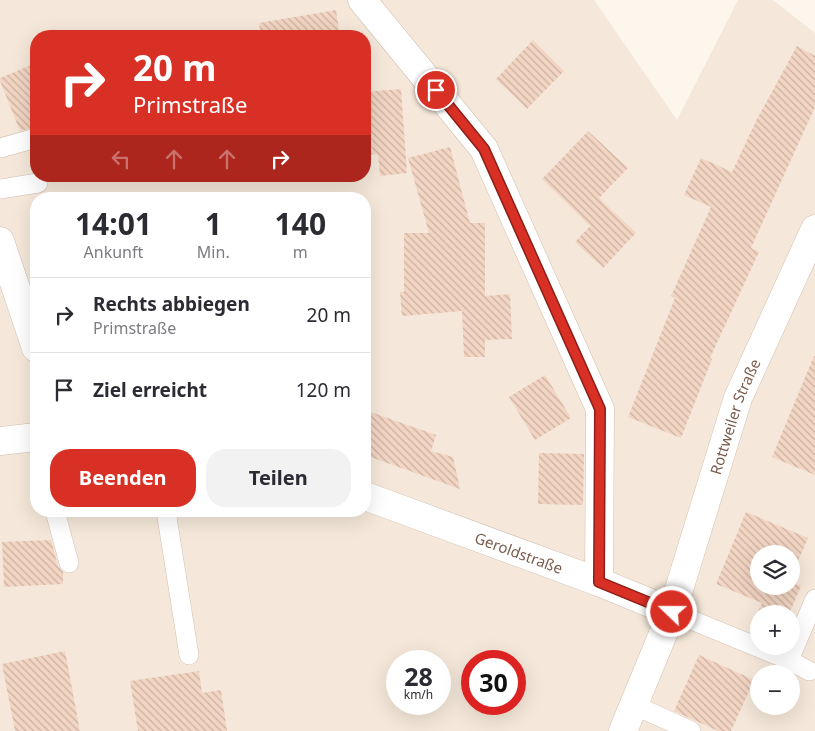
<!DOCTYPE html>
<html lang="de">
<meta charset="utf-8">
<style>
:root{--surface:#fff;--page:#f2f2f3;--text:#2b2b33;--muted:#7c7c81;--line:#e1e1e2;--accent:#d93025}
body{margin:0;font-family:"Noto Sans",sans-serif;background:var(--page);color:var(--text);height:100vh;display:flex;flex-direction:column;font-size:19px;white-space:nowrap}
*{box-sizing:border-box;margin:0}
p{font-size:16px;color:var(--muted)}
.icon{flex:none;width:28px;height:28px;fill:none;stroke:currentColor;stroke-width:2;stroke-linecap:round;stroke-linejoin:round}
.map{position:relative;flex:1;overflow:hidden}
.panel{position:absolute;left:30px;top:192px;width:341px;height:325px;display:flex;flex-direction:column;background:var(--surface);border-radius:20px;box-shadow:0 5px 20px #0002}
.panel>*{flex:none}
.hud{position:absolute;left:30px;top:30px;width:341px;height:152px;border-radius:20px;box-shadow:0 5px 20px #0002;background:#d93025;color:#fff;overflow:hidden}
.controls{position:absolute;left:750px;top:545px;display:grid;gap:10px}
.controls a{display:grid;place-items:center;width:50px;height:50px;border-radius:50%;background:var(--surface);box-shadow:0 5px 20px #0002;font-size:25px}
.speed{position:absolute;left:386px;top:650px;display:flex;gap:10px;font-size:25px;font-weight:700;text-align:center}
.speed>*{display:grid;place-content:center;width:65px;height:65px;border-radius:50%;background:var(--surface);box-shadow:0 5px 20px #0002;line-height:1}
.speed small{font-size:12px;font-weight:400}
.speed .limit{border:8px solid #d22;background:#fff;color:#111}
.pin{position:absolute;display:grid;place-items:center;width:42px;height:42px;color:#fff;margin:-21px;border:2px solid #fff;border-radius:50%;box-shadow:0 1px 5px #0007}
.me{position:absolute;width:55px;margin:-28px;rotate:292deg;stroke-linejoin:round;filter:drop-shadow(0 0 4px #0008)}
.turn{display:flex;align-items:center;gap:18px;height:105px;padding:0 20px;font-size:22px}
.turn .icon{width:65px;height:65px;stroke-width:2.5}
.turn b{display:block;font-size:35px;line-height:42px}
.lanes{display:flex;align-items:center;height:48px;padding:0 20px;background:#0003;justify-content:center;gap:25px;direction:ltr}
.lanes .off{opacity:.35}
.eta{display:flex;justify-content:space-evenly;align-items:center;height:85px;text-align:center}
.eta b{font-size:30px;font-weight:700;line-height:35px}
.button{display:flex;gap:10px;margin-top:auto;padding:10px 20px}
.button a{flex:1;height:58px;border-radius:20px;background:var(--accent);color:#fff;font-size:20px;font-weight:700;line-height:58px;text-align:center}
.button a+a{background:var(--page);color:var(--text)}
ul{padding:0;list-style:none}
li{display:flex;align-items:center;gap:15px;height:75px;padding:0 20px;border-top:1px solid var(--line)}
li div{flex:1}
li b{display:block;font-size:19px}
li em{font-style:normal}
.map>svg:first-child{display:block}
</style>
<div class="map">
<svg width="815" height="731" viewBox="0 0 815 731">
<defs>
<pattern id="building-back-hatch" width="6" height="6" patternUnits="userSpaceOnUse" patternTransform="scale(1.25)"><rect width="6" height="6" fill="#f3d5c3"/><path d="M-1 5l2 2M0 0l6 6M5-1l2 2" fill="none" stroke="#cab0a1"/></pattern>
</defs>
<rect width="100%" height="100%" fill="#fdf6ec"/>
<path fill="#f5e8da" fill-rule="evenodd" d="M 0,0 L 594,0 L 677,120 L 738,0 L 773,0 L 815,33 L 815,731 L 0,731 ZM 36,36 L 365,36 L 365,176 L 36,176 ZM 36,199 L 365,199 L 365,511 L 36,511 ZM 759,554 L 791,554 L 791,586 L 759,586 ZM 759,614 L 791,614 L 791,646 L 759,646 ZM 398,661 L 440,661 L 440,704 L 398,704 ZM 472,661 L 515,661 L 515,704 L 472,704 ZM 759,674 L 791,674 L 791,706 L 759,706 Z"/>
<path fill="url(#building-back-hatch)" d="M 336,10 L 340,36 L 261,36 L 259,23 Z
M 533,40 L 564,71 L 527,109 L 496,79 Z
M 797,46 L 815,56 L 815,107 L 751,248 L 759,252 L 710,358 L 712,359 L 681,438 L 628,417 L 675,298 L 671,296 L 711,207 L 684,195 L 701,158 L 732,172 L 757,119 Z
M 36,63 L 36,127 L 20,131 L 0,81 L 0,78 Z
M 401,89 L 407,173 L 380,176 L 378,154 L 365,155 L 365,92 Z
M 588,131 L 628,168 L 599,198 L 636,233 L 603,268 L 575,242 L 590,226 L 542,179 Z
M 450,147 L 470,223 L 485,223 L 485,296 L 510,294 L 512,339 L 485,340 L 485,357 L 464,357 L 462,311 L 402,316 L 400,292 L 404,292 L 404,233 L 429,233 L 408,158 Z
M 36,150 L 36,168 L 35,168 L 29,152 Z
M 814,356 L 815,356 L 815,475 L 772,457 Z
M 545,375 L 571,418 L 535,440 L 509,397 Z
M 365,410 L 436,435 L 431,451 L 453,457 L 460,489 L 365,455 Z
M 539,453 L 584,454 L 583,505 L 538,504 Z
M 746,512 L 808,538 L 791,577 L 791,554 L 759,554 L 759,586 L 791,586 L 791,582 L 801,586 L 789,614 L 757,614 L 762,603 L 716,584 Z
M 51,540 L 58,566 L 63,572 L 63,584 L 4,587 L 2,542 Z
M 65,651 L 80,731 L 15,731 L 2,664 Z
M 699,655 L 754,680 L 731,731 L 718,731 L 674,711 Z
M 199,671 L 202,693 L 221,690 L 227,731 L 138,731 L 130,681 Z"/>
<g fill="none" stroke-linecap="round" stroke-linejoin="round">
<defs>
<path id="lane" d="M 0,148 L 36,138
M 0,189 L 38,183
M 55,511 L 69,563
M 166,511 L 189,655
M 672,612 L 789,660 L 815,599
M 789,660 L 809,671
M 634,705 L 691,731"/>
<g id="street">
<path d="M 362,0 L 484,149 L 600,409 L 599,582"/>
<path d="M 0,241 L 36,348"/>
<path d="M 0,441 L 36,437"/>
<path id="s1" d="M 365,496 L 599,582 L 672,612"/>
</g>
<g id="secondary">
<path id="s2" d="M 623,731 L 672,612 L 738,398 L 815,229"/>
</g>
</defs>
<use href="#lane" stroke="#d1beb0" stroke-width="20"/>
<use href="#street" stroke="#d1beb0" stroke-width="29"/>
<use href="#secondary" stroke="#d6c0b0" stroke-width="29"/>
<use href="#lane" stroke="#fff" stroke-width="19"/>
<use href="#street" stroke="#fff" stroke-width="28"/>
<use href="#secondary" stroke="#fff" stroke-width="28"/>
</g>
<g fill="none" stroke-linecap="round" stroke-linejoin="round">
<defs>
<path id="route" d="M 436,90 L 484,149 L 600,409 L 599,582 L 672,612"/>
</defs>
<use href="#route" stroke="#8d1f18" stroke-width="12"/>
<use href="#route" stroke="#d93025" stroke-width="9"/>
</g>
<g text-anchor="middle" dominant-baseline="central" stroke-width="4" stroke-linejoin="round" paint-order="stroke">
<g font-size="15" fill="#7a5c4d" stroke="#fffaf3">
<text stroke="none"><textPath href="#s2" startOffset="334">Rottweiler Straße</textPath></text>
<text stroke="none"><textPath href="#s1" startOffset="164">Geroldstraße</textPath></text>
</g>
</g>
</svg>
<div class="controls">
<a><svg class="icon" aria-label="layers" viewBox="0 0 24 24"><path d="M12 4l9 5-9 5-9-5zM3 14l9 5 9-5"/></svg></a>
<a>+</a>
<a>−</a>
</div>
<div class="speed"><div>28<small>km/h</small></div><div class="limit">30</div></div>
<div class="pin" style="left:436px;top:90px;background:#d93025"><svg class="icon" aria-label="arrive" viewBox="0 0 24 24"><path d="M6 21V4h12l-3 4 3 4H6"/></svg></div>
<svg class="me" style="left:672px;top:612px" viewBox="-20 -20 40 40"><circle r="17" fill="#d93025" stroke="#fff" stroke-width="3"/><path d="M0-11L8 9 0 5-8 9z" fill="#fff"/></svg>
<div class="hud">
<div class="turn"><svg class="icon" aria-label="right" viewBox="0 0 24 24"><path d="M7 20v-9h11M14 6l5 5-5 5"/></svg><div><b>20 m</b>Primstraße</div></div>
<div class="lanes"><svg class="icon off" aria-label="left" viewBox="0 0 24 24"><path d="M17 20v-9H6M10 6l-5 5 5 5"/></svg><svg class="icon off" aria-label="ahead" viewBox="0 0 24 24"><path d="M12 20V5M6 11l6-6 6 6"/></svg><svg class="icon off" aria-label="ahead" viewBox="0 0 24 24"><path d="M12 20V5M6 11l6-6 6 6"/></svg><svg class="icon" aria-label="right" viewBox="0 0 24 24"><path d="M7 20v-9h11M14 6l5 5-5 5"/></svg></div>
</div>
<section class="panel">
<div class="eta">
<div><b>14:01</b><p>Ankunft</p></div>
<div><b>1</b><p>Min.</p></div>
<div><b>140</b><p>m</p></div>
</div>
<ul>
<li><svg class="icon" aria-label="right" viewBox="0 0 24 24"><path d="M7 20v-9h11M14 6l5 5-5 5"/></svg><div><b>Rechts abbiegen</b><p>Primstraße</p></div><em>20 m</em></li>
<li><svg class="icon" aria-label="arrive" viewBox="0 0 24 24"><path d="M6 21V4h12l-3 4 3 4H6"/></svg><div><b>Ziel erreicht</b></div><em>120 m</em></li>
</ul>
<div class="button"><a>Beenden</a><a>Teilen</a></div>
</section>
</div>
